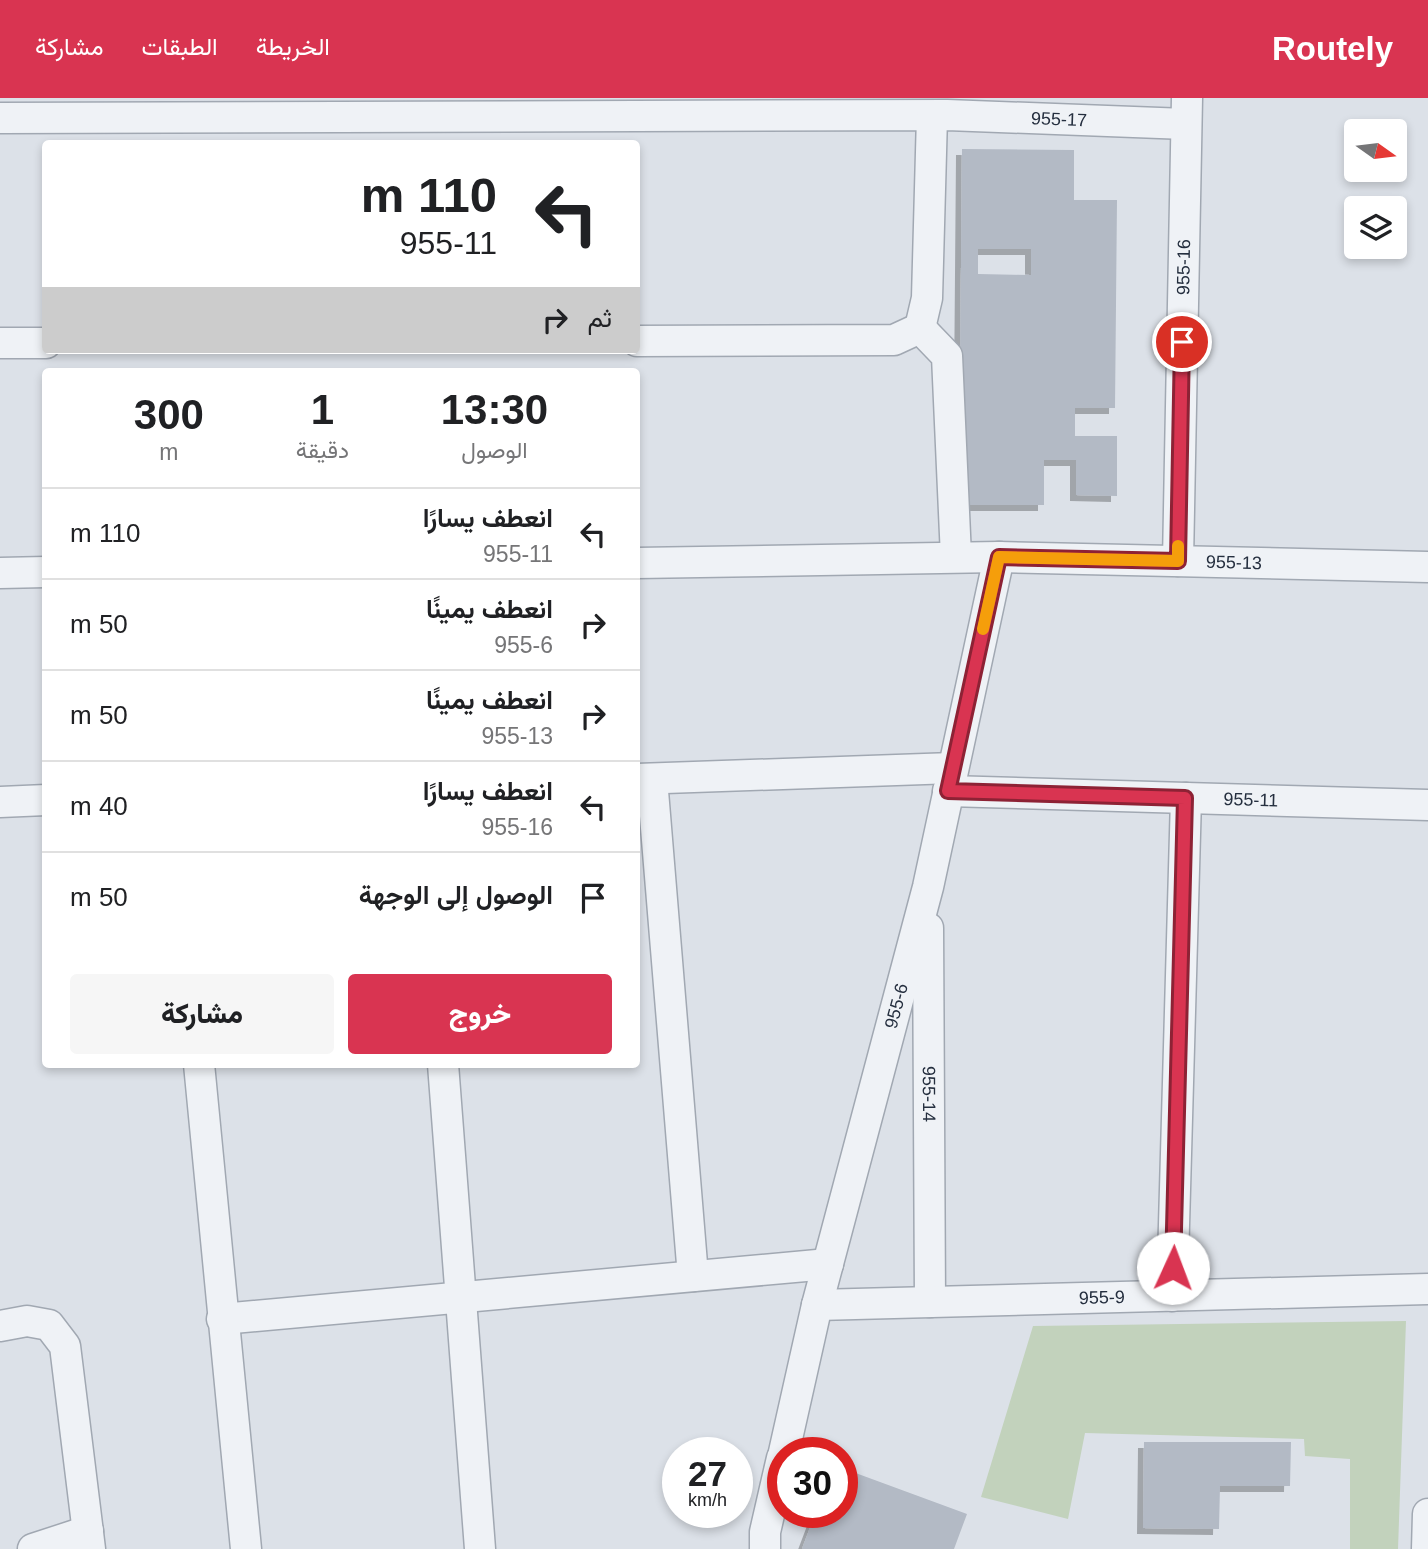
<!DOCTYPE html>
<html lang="ar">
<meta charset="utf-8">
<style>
:root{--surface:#fff;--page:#f6f6f6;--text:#202124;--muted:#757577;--line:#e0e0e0;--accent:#d93451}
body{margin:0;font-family:Arial,Vazirmatn,sans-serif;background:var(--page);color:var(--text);direction:rtl;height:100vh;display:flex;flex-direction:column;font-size:26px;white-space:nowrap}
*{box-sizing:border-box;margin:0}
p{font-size:23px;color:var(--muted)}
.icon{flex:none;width:38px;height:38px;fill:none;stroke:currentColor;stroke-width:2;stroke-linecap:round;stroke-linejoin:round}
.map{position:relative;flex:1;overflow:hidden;direction:ltr}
.sheet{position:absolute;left:42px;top:270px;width:598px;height:700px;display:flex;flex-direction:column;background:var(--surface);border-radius:7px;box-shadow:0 4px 10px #0003;direction:rtl}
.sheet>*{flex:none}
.guide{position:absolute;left:42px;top:42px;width:598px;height:214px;border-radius:7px;box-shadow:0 4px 10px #0003;direction:rtl;background:#fff;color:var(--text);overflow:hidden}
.needle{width:46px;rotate:104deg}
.fabs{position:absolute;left:1344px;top:21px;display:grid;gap:14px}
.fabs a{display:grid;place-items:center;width:63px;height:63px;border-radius:7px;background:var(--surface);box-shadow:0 4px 10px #0003;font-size:35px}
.speed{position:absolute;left:662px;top:1339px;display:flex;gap:14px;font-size:35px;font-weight:700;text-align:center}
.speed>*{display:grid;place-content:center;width:91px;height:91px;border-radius:50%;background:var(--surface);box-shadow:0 4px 10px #0003;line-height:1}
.speed small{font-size:18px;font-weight:400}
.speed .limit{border:10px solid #d22;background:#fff;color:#111}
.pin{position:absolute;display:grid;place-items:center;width:60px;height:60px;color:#fff;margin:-30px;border:4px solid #fff;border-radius:50%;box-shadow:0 2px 7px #0007}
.me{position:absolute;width:77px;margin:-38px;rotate:2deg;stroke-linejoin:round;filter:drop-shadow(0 0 5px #0008)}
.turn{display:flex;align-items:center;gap:24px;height:147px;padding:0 28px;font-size:32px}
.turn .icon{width:91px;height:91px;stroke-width:2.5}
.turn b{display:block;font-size:49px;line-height:60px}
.then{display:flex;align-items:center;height:66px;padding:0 28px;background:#0003;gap:14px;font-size:26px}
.eta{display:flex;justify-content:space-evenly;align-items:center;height:119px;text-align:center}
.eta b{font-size:42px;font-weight:800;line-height:49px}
.cta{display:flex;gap:14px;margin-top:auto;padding:14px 28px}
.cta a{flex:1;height:80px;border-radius:7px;background:var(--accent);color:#fff;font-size:28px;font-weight:800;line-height:80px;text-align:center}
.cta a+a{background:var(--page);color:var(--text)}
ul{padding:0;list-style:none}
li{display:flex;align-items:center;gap:21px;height:91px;padding:0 28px;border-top:2px solid var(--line)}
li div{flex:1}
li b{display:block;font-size:26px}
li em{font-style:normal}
header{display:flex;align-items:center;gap:42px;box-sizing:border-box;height:98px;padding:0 35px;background:var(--accent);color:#fff}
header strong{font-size:33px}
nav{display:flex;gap:38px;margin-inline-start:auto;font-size:24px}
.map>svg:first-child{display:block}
</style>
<header>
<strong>Routely</strong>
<nav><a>الخريطة</a><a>الطبقات</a><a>مشاركة</a></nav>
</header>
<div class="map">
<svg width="1428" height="1451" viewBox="0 0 1428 1451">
<defs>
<filter id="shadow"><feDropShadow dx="-6" dy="6" stdDeviation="0" flood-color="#0004"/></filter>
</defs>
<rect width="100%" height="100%" fill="#dce1e8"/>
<path fill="#c2d2bc" d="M 1406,1223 L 1398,1451 L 1350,1451 L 1350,1361 L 1305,1358 L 1304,1341 L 1085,1335 L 1068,1421 L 981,1399 L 1033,1228 Z"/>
<path fill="#b3bac5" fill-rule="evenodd" filter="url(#shadow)" d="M 962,51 L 1074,52 L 1074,102 L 1117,102 L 1115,310 L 1075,310 L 1075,338 L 1117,338 L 1117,398 L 1076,397 L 1076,362 L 1044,362 L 1044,407 L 959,407 ZM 978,151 L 1031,151 L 1031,177 L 978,176 Z
M 1144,1344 L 1291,1344 L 1290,1388 L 1220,1388 L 1219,1431 L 1143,1430 Z
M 842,1370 L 967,1416 L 954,1451 L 802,1451 L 816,1414 L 842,1414 Z"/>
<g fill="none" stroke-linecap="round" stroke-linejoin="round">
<defs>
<g id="street">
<path id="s1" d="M 0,20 L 947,17 L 1186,26"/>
<path d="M 920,230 L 947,258 L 956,459"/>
<path d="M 920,230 L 927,200 L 932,18"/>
<path d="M 637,243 L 894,242 L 920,230"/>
<path d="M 0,245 L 46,245"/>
<path id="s2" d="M 1178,463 L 1187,0"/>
<path id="s3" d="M 637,465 L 999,459 L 1428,469"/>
<path d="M 0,475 L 46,474"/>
<path d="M 637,681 L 953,670"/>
<path d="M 652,681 L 693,1178"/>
<path id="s4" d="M 948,693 L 1428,707"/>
<path d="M 0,704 L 46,702"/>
<path id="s5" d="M 928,830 L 930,1204"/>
<path d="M 199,966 L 246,1451"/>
<path d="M 443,966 L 480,1451"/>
<path d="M 1172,1198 L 1186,700"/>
<path id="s6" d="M 817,1207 L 1428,1191"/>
<path d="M 222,1221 L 828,1166"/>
<path d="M 0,1228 L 27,1223 L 49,1227 L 65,1248 L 90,1451"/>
<path id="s7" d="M 784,1354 L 817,1207 L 928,789 L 999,459"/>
<path d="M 33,1451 L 88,1433"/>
<path d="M 765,1451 L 765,1434 L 782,1360"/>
<path d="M 1427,1451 L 1428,1416"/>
</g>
</defs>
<use href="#street" stroke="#a1a8b2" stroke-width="33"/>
<use href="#street" stroke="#eff2f6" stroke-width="30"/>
</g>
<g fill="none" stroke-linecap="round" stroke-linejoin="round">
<defs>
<path id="route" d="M 1173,1170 L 1185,700 L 948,693 L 999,459 L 1178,463 L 1182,244"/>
</defs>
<use href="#route" stroke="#8d2235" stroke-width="18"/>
<use href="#route" stroke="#d93451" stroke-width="12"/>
<path stroke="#f59e0b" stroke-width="12" d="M 983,531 L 999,459 L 1178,463 L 1178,448"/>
</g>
<g text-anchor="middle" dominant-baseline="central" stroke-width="5" stroke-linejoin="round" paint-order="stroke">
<g font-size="18" fill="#252f3f" stroke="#ebf0f5">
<text stroke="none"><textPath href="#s1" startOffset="1059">955-17</textPath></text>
<text stroke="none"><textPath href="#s2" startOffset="294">955-16</textPath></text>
<text stroke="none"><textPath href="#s3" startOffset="597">955-13</textPath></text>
<text stroke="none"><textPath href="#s4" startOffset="303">955-11</textPath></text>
<text stroke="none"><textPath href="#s7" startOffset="460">955-6</textPath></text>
<text stroke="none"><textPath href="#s5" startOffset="166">955-14</textPath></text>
<text stroke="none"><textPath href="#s6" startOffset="285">955-9</textPath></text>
</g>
</g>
</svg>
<div class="fabs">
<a><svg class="needle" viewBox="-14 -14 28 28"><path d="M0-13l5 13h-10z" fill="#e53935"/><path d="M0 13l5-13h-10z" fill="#757577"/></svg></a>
<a><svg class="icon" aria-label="layers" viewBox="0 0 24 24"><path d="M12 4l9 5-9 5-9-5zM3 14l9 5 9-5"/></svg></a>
</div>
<div class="speed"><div>27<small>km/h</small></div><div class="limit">30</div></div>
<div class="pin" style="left:1182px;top:244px;background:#d93025"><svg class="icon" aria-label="arrive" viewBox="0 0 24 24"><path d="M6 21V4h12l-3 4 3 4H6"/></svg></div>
<svg class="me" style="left:1173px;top:1170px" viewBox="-20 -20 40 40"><circle r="19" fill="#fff"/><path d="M0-13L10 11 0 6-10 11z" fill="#d93451"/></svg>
<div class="guide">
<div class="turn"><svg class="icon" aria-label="left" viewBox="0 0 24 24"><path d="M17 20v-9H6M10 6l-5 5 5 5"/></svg><div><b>110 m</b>955-11</div></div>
<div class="then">ثم<svg class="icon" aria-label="right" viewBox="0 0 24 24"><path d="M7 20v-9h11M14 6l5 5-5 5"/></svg></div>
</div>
<section class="sheet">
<div class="eta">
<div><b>13:30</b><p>الوصول</p></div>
<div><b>1</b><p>دقيقة</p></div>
<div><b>300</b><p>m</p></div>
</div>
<ul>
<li><svg class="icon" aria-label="left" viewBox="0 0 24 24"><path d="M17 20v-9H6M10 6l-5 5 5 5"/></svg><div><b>انعطف يسارًا</b><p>955-11</p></div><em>110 m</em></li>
<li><svg class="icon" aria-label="right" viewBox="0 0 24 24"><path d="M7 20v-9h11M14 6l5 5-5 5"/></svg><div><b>انعطف يمينًا</b><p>955-6</p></div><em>50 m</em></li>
<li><svg class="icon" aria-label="right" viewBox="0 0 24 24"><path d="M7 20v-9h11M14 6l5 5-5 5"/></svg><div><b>انعطف يمينًا</b><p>955-13</p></div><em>50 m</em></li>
<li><svg class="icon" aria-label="left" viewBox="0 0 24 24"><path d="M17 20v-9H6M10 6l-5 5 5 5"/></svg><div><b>انعطف يسارًا</b><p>955-16</p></div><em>40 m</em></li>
<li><svg class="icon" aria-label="arrive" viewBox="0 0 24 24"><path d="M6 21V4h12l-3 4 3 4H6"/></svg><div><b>الوصول إلى الوجهة</b></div><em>50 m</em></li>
</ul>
<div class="cta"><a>خروج</a><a>مشاركة</a></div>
</section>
</div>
